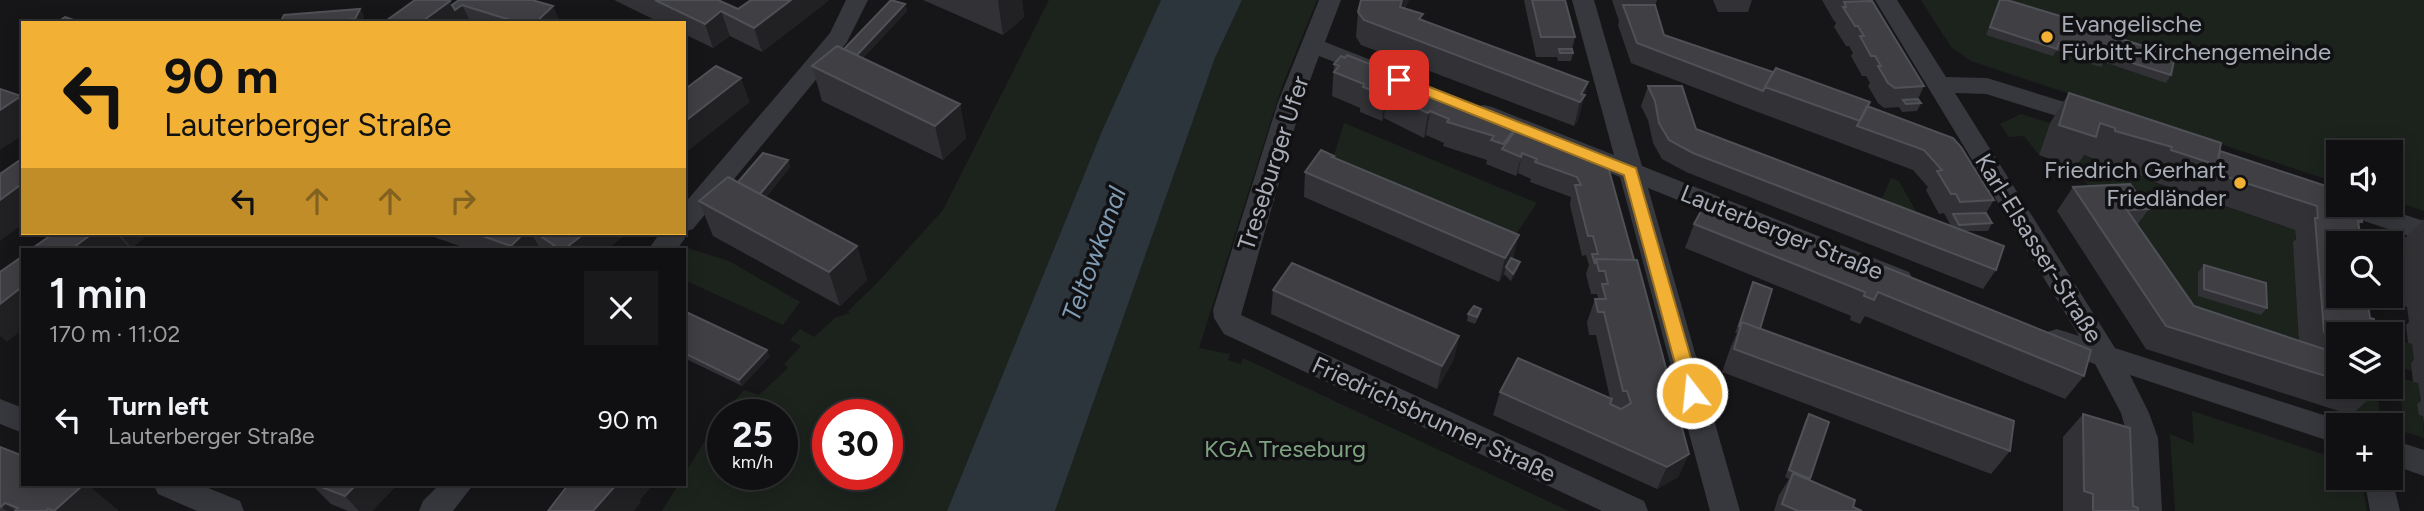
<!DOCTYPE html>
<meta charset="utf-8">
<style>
:root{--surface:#101012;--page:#19191b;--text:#f1f3f6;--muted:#9c9d9f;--line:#303032}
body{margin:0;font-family:Figtree,sans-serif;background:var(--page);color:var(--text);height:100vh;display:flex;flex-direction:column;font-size:26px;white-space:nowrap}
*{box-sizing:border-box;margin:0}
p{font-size:23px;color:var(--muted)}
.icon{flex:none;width:38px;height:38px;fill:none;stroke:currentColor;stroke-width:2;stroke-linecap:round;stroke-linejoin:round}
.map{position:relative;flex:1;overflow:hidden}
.side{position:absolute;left:21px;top:248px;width:665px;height:238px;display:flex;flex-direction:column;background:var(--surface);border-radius:0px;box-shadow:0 4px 18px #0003,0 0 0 2px var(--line)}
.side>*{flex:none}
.banner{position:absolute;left:21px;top:21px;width:665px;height:214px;border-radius:0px;box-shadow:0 4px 18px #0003,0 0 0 2px var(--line);background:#f2b134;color:#111;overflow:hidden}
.fabs{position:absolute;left:2326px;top:140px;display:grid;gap:14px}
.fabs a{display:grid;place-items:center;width:77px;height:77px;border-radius:0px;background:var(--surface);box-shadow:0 4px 18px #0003,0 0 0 2px var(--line);font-size:35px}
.speed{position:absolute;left:707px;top:399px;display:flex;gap:14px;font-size:35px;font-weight:700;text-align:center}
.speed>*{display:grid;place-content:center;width:91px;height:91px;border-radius:50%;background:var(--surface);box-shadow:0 4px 18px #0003,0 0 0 2px var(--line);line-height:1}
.speed small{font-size:18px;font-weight:400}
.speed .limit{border:10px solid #d22;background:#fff;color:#111}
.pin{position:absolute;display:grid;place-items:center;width:60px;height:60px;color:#fff;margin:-30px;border-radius:14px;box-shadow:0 4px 10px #0006}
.me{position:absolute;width:77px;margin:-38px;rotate:344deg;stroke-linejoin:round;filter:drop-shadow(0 0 5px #0008)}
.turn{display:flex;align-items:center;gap:24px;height:147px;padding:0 28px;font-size:32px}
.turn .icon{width:91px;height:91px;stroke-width:2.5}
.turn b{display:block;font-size:49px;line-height:60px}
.lanes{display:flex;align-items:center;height:66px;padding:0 28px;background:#0003;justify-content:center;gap:35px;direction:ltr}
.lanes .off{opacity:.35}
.round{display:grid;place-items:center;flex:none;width:74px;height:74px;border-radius:0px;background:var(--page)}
.headline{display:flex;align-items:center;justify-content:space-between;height:119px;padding:0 28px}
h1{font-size:42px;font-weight:600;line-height:52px}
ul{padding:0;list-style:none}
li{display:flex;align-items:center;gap:21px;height:105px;padding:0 28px}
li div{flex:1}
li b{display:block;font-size:26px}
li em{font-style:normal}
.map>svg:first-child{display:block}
</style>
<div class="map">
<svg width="2424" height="511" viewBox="0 0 2424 511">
<rect width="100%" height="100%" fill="#161618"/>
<path fill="#1c231d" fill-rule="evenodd" d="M 1049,0 L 1161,0 L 1102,131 L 947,511 L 662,511 L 678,485 L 684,485 L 684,475 L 718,419 L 744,390 L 759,395 L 788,368 L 784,364 L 801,346 L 790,340 L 800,329 L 814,337 L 835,318 L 850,313 L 848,311 L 878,282 L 943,210 ZM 723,415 L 782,415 L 782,474 L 723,474 ZM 828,415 L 887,415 L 887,474 L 828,474 Z
M 1242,0 L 1317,0 L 1281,89 L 1199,348 L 1230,354 L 1228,360 L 1241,364 L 1243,358 L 1569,511 L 1055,511 L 1215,58 Z
M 1921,0 L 2424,0 L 2424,211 L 2391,200 L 2390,152 L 2338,152 L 2338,183 L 1971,61 L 1951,47 Z
M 2021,114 L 2050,123 L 2039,155 L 2024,136 L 2009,137 L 2000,124 Z
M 1344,123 L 1537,203 L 1510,243 L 1331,165 Z
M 2079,154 L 2094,159 L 2094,162 L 2149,178 L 2149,181 L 2295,230 L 2300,355 L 2204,339 L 2075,168 Z
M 1891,178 L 1899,181 L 1933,242 L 1873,219 Z
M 2382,236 L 2400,243 L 2405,289 L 2403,297 L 2391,294 L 2390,243 L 2382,243 Z
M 685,247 L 729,261 L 800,302 L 783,325 L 684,280 L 684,250 L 682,250 Z
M 2394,339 L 2412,344 L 2415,364 L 2412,371 L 2397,366 Z
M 2398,377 L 2418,383 L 2422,405 L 2417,405 L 2419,414 L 2423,416 L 2424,438 L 2405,432 Z
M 2352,387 L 2377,387 L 2381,425 L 2351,415 L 2349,392 Z
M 2192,411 L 2338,459 L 2338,478 L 2362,481 L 2367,511 L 2175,511 L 2170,434 L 2194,444 Z"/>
<path fill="#2c353c" d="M 1161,0 L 1242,0 L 1215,58 L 1055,511 L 947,511 L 1102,131 Z"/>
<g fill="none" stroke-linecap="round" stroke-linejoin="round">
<path fill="#37383d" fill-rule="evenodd" d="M 846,0 L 868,0 L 847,42 L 693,229 L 687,231 L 684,240 L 676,250 L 648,250 L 660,233 L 684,233 L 684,204 L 830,33 Z
M 1319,0 L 1341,0 L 1325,42 L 1381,64 L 1385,69 L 1381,74 L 1373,77 L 1319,56 L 1302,102 L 1241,315 L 1644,501 L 1648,511 L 1602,511 L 1224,334 L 1214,318 L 1213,310 L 1278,102 Z
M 1572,0 L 1594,0 L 1642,166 L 1909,272 L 1913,279 L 1909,286 L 1900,289 L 1891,286 L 1648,188 L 1740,511 L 1710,511 L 1620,177 L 1476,119 L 1472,113 L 1476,107 L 1484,105 L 1492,107 L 1614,155 Z
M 1875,0 L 1897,0 L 1946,77 L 1987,78 L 2100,113 L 2104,119 L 2100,125 L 2092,127 L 1986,94 L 1955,93 L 2115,348 L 2348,423 L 2349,425 L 2338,425 L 2338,444 L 2130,375 L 2149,413 L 2158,438 L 2162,511 L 2132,511 L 2128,438 L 2121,413 L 2095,364 L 2047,348 L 2043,340 L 2047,332 L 2057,329 L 2079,336 Z
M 2338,198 L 2338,205 L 2374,205 L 2424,221 L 2424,241 L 2337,212 L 2333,205 Z
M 0,399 L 23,408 L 23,433 L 0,424 Z
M 2390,439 L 2424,450 L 2424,476 L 2390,464 Z
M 2390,471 L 2400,511 L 2370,511 L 2364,478 L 2390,478 Z
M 154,485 L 201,485 L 240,501 L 244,511 L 197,511 L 158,494 Z
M 439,485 L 473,485 L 453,511 L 419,511 L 423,501 Z"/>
</g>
<path fill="#323236" d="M 459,0 L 561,23 L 383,23 L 452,5 Z
M 614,0 L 718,0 L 738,9 L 751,0 L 828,0 L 828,1 L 762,52 L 730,36 L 713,48 L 684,34 L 684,23 L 661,23 Z
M 923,0 L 1022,0 L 1024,17 L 1003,35 Z
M 1409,0 L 1405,8 L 1422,20 L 1588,82 L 1578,120 L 1574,126 L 1361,45 L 1356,37 L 1358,12 Z
M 1524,0 L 1565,0 L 1575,37 L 1572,49 L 1573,53 L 1571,61 L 1558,61 L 1557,57 L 1536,57 Z
M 1612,0 L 1657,0 L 1655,7 L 1664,35 L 1868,106 L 1994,200 L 1986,213 L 1992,223 L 1988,231 L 1966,231 L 1996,270 L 1983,289 L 1686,172 L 1662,159 L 1653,143 L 1648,120 L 1641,106 L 1648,86 L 1696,129 L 1951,226 L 1944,213 L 1939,214 L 1926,190 L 1928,187 L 1913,170 L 1755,111 L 1631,63 L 1618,25 L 1619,21 Z
M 1713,0 L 1752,0 L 1748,12 L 1718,12 Z
M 1822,0 L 1873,0 L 1924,86 L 1918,99 L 1921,103 L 1917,111 L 1902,112 L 1899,107 L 1884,108 L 1878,103 L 1868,86 L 1870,83 L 1866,76 L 1862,76 L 1851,56 L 1853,53 L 1849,46 L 1846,46 L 1834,27 L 1836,23 L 1835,21 L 1834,21 Z
M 2000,0 L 2112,36 L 2171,75 L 2166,83 L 2104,62 L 2101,67 L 2074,59 L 2075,54 L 2056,51 L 2053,56 L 1986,35 Z
M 905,4 L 907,11 L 863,58 L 960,104 L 966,138 L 943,160 L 822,101 L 812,66 L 844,49 Z
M 360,9 L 364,16 L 361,23 L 280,23 Z
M 1334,64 L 1518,127 L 1593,157 L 1689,454 L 1678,477 L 1657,489 L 1493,415 L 1500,392 L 1610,398 L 1596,335 L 1589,335 L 1587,322 L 1595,299 L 1598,298 L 1597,294 L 1591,294 L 1586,274 L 1589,265 L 1586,255 L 1582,256 L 1570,205 L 1571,197 L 1530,182 L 1531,179 L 1518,173 L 1516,176 L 1486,164 L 1487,160 L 1443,146 L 1444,143 L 1426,135 L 1424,138 L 1384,118 L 1382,121 L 1360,112 L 1360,108 L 1332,96 Z
M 2069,93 L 2220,151 L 2357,212 L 2362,222 L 2338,243 L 2371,298 L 2338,334 L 2338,387 L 2376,387 L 2377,392 L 2351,415 L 2146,349 L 2057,211 L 2073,187 L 2149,209 L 2137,225 L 2194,306 L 2299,341 L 2293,242 L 2296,239 L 2295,230 L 2148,180 L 2149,178 L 2093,161 L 2094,159 L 2084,155 L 2075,168 L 2039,155 L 2050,123 Z
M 788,160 L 790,167 L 766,197 L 857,246 L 867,280 L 840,306 L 713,236 L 699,201 L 738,182 Z
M 1305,172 L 1513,259 L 1518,269 L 1511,281 L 1504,274 L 1499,282 L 1304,197 Z
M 2424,219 L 2424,425 L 2423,416 L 2419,415 L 2417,404 L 2421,401 L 2418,383 L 2413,382 L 2411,363 L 2414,360 L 2412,344 L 2408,343 L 2406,325 L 2409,322 L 2407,307 L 2403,305 L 2401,288 L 2405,285 L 2404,271 L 2400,270 L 2399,261 L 2402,258 L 2400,243 Z
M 1694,224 L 1883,272 L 1885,267 L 2084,376 L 2065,399 L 1865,316 L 1860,324 L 1850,320 L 1851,316 L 1685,248 Z
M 54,233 L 150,233 L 132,248 Z
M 422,233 L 627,233 L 606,250 L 471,250 Z
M 2204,265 L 2267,308 L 2261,315 L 2198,296 L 2198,272 Z
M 1753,282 L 1760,329 L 2010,451 L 1991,474 L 1722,372 L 1731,346 L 1737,333 L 1735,333 Z
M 1273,290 L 1459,336 L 1454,359 L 1437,389 L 1271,314 Z
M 1481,309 L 1479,316 L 1475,324 L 1467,321 L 1468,314 Z
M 684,311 L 770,356 L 742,386 L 684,358 Z
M 1809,414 L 1810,480 L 1853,507 L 1862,511 L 1774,511 L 1779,495 L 1789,479 L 1785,477 L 1805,421 Z
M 2083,414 L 2133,506 L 2138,511 L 2063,511 L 2063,437 Z
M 0,447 L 118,510 L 117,511 L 0,511 Z
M 312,485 L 397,485 L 372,511 L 348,511 L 331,504 Z"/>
<path fill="#212124" d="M 791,0 L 828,0 L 828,1 L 762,52 L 754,28 Z
M 999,0 L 1022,0 L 1024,17 L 1003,35 L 998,1 Z
M 1402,0 L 1409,0 L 1396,31 L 1400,7 Z
M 450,1 L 455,10 L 462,5 L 471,23 L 420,23 Z
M 905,4 L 907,11 L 854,67 L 853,60 Z
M 553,6 L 561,23 L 535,23 Z
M 360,9 L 364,16 L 361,23 L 357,23 L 355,19 Z
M 721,11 L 730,36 L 713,48 L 705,24 Z
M 741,78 L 750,102 L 684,154 L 684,122 Z
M 1588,82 L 1578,120 L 1574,126 L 1580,102 L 1581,94 Z
M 1387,94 L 1384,118 L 1382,121 L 1385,96 Z
M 21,96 L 23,99 L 23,135 L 0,150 L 0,110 Z
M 960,104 L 966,138 L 943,160 L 935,126 Z
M 1430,111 L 1426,135 L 1424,138 L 1428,113 Z
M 1519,123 L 1513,147 L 1502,149 L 1503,144 Z
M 1522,153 L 1518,173 L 1516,176 L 1521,157 Z
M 788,160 L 790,167 L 750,216 L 748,209 Z
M 23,183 L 23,224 L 0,241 L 0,200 Z
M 93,233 L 116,233 L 129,247 L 124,250 L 70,250 Z
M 118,233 L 150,233 L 132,248 Z
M 524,233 L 531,233 L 541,250 L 513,250 L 511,246 Z
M 585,233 L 627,233 L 606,250 L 563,250 Z
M 1519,235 L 1513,259 L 1506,267 L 1504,274 L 1499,282 L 1505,258 Z
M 857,246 L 867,280 L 840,306 L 829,272 Z
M 1520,262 L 1518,269 L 1511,281 L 1513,274 Z
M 23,286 L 23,329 L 7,342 L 0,336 L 0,304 Z
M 1459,336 L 1454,359 L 1437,389 L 1442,366 Z
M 767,350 L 770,356 L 742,386 L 739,380 Z
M 1689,454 L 1678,477 L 1657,489 L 1667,467 Z
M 83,485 L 88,485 L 118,510 L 117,511 L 54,511 Z
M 356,485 L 397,485 L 372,511 L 359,511 L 345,496 Z
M 616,485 L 653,485 L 640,500 L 641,502 L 634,511 L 593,511 Z
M 5,503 L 16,511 L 7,511 L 1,507 Z"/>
<path fill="#3f3f44" stroke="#4f5156" stroke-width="2" d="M 415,0 L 447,0 L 450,1 L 420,23 L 383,23 Z
M 459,0 L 532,0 L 553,6 L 535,23 L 520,23 L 462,5 L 455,10 L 452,5 Z
M 655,0 L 718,0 L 738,9 L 751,0 L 791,0 L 754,28 L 721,11 L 705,24 Z
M 891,0 L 905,4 L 857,55 L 844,49 Z
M 1361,0 L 1402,0 L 1400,7 L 1423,14 L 1419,19 L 1588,82 L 1581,94 L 1585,95 L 1580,102 L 1364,20 L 1358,12 Z
M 1532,0 L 1565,0 L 1575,37 L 1541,37 Z
M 2000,0 L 2007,0 L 2113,32 L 2112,36 L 2175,56 L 2171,75 L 2107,55 L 2106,60 L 2079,51 L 2080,46 L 2059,43 L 2057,49 L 1990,27 Z
M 1872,1 L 1924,86 L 1895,88 L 1888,83 L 1878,66 L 1881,66 L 1875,56 L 1871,56 L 1860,36 L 1864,36 L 1858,26 L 1855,26 L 1843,7 L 1846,7 L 1844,2 Z
M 1623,5 L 1655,5 L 1664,35 L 1773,72 L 1763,91 L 1637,43 Z
M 360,9 L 355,19 L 313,23 L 280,23 L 284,15 Z
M 65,17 L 82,23 L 56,23 Z
M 837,46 L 960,104 L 935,126 L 812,66 Z
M 1559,49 L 1572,49 L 1573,53 L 1560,53 Z
M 1347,55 L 1519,123 L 1503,144 L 1491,140 L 1494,136 L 1447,122 L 1449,119 L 1430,111 L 1428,113 L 1387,94 L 1385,96 L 1363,87 L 1364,84 L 1334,72 L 1339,66 L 1334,64 L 1341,56 L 1345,58 Z
M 716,66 L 741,78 L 684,122 L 684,90 Z
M 1776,68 L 1870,102 L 1860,121 L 1765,87 Z
M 1648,86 L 1682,86 L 1696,129 L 2004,246 L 1996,270 L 1693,153 L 1669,140 L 1659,123 L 1655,101 Z
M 0,89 L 21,96 L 0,110 Z
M 2069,93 L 2221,143 L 2217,165 L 2171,150 L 2172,147 L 2115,131 L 2115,128 L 2100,123 L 2096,137 L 2059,125 Z
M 1918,99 L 1921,103 L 1906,104 L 1903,100 Z
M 1867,106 L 1953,138 L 1961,147 L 1994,200 L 1960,202 L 1956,194 L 1951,194 L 1937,171 L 1942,170 L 1924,150 L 1857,126 Z
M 1518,127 L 1593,157 L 1609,170 L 1634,260 L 1596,259 L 1595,264 L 1592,254 L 1598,254 L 1593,236 L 1588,236 L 1575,185 L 1581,185 L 1577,177 L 1535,162 L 1537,159 L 1522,153 L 1521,157 L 1502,149 Z
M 1321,150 L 1334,156 L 1332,157 L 1519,235 L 1505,258 L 1305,172 Z
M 2220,151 L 2338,190 L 2338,205 L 2357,205 L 2357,212 L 2361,213 L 2362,222 L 2358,221 L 2361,240 L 2365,242 L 2365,243 L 2338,243 L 2338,296 L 2371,296 L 2371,298 L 2367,297 L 2370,318 L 2374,319 L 2375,334 L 2338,334 L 2338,380 L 2166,326 L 2073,187 L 2130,184 L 2149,209 L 2127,210 L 2194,306 L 2330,351 L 2329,336 L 2324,332 L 2315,218 L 2318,218 L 2317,206 L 2212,172 L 2217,165 Z
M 763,153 L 788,160 L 760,194 L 738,182 Z
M 23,158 L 23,183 L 0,200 L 0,174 Z
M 728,177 L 857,246 L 829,272 L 699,201 Z
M 1706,202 L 1884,272 L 1885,267 L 2091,350 L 2084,376 L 1878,292 L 1874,300 L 1864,296 L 1865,292 L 1694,224 Z
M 1986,213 L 1992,223 L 1959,225 L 1953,214 Z
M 54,233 L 93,233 L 70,250 L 30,250 Z
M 474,233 L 524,233 L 511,246 Z
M 536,233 L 585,233 L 563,250 L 561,250 Z
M 23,256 L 23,286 L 0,304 L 0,272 Z
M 1511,258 L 1520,262 L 1513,274 L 1506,267 Z
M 1596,259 L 1637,260 L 1689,454 L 1667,467 L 1500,392 L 1518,358 L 1612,399 L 1610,404 L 1621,409 L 1631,403 L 1627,391 L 1623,391 L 1604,312 L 1598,312 L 1595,299 L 1606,299 L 1602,284 L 1608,284 L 1605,271 L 1599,271 Z
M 1292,263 L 1459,336 L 1442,366 L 1273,290 Z
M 2204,265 L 2266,283 L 2267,308 L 2204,289 Z
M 1753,282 L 1772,289 L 1760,329 L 1742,322 L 1740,326 L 1739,326 Z
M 1474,306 L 1481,309 L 1477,317 L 1468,314 Z
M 684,311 L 767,350 L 739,380 L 684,353 Z
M 1742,322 L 2014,421 L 2010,451 L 1734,349 Z
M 2360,387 L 2376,387 L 2377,392 Z
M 1809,414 L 1829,422 L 1810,479 L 1789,470 Z
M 2083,414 L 2130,428 L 2133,506 L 2138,508 L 2138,511 L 2093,511 L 2093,494 L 2084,491 Z
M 0,447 L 23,456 L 23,485 L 83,485 L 54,511 L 48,509 L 46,511 L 15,511 L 18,508 L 5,503 L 1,507 L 0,506 Z
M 1793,473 L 1855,500 L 1853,507 L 1862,511 L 1798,511 L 1782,504 Z
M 316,485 L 356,485 L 345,496 Z
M 568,485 L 616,485 L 593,511 L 548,511 Z"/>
<path fill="#f2b134" stroke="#9d7322" stroke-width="2" d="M 1399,75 L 1636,168 L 1701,393 L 1698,398 L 1686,398 L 1683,393 L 1624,175 L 1394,83 L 1392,80 Z"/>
<g fill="#f2b134" stroke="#111113" stroke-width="2.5">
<circle cx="2047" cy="37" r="7"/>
<circle cx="2240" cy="183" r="7"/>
</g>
<g text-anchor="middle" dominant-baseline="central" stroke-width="7" stroke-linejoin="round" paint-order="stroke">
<g font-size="24" fill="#a8adb8" stroke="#111113" text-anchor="start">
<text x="2061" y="23">Evangelische<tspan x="2061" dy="28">Fürbitt-Kirchengemeinde</tspan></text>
<text x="2226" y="169" text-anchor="end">Friedrich Gerhart<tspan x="2226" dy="28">Friedländer</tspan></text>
</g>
<g font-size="24" fill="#a8adb8" stroke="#111113">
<text transform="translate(1273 163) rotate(-72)">Treseburger Ufer</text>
<text transform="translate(1782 232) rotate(22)">Lauterberger Straße</text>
<text transform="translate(2039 248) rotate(58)">Karl-Elsasser-Straße</text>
<text transform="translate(1434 419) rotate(25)">Friedrichsbrunner Straße</text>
</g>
<g font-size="24" fill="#7fa381" stroke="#111113">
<text x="1285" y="448">KGA Treseburg</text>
</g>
<g font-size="26" font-style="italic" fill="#7f9bb3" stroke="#111113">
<text transform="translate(1094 254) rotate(-70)">Teltowkanal</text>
</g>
</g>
</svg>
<div class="fabs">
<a><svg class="icon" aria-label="sound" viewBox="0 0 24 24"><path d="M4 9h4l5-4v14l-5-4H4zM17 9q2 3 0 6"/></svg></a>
<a><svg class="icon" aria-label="search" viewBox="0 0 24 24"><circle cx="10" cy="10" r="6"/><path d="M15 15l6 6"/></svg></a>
<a><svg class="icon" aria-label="layers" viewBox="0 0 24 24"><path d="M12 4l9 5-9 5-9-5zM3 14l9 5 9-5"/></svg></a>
<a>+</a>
</div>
<div class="speed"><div>25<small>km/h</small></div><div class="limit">30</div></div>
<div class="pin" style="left:1399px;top:80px;background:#d93025"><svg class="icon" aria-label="arrive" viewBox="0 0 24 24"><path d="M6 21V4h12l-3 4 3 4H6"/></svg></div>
<svg class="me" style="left:1692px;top:393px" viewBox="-20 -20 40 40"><circle r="17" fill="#f2b134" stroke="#fff" stroke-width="3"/><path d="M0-11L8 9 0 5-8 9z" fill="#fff"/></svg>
<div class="banner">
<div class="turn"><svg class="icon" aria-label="left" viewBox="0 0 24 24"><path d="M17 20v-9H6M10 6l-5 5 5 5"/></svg><div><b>90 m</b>Lauterberger Straße</div></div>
<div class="lanes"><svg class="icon" aria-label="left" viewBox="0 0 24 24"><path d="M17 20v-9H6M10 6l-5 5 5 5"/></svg><svg class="icon off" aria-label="ahead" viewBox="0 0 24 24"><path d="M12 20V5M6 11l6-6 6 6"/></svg><svg class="icon off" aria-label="ahead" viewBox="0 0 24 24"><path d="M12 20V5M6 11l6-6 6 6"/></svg><svg class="icon off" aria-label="right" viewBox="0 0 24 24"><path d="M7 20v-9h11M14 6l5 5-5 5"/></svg></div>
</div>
<section class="side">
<div class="headline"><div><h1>1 min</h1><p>170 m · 11:02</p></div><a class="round"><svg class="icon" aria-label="close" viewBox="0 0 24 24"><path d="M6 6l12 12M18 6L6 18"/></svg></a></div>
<ul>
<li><svg class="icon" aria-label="left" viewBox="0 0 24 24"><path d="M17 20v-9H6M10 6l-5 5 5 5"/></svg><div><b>Turn left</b><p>Lauterberger Straße</p></div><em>90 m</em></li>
</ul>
</section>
</div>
